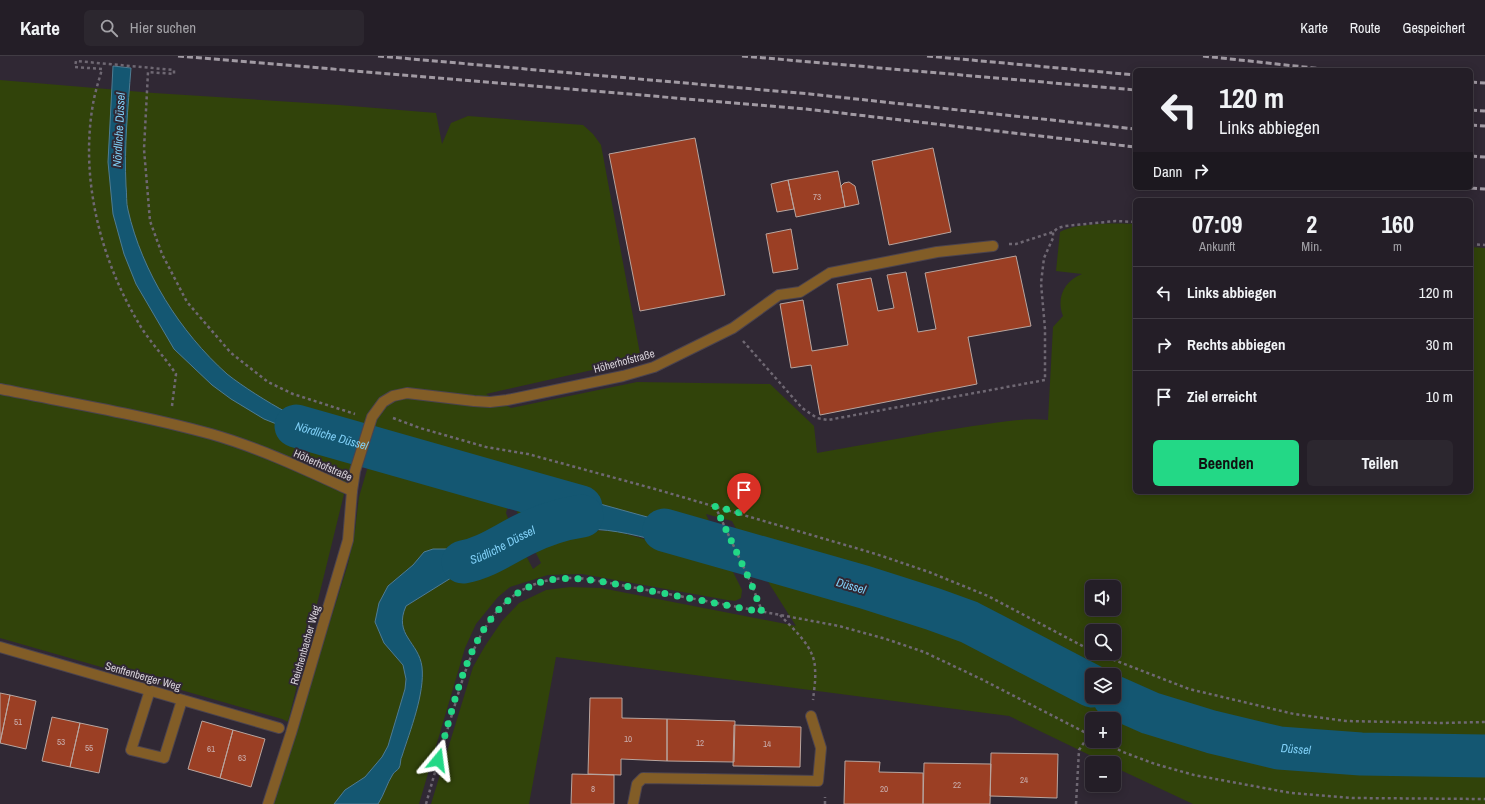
<!DOCTYPE html>
<html lang="de">
<meta charset="utf-8">
<style>
:root{--surface:#241e27;--page:#2c272f;--text:#f1f3f6;--muted:#a3a2a7;--line:#413c44;--accent:#23d886}
body{margin:0;font-family:"Archivo Narrow",sans-serif;background:var(--page);color:var(--text);height:100vh;display:flex;flex-direction:column;font-size:15px;white-space:nowrap}
*{box-sizing:border-box;margin:0}
p{font-size:13px;color:var(--muted)}
.icon{flex:none;width:22px;height:22px;fill:none;stroke:currentColor;stroke-width:2;stroke-linecap:round;stroke-linejoin:round}
.map{position:relative;flex:1;overflow:hidden}
.details{position:absolute;left:1133px;top:142px;width:340px;height:296px;display:flex;flex-direction:column;background:var(--surface);border-radius:6px;box-shadow:0 2px 10px #0003,0 0 0 1px var(--line)}
.details>*{flex:none}
.top-card{position:absolute;left:1133px;top:12px;width:340px;height:122px;border-radius:6px;box-shadow:0 2px 10px #0003,0 0 0 1px var(--line);background:#241e27;color:var(--text);overflow:hidden}
.buttons{position:absolute;left:1085px;top:524px;display:grid;gap:8px}
.buttons a{display:grid;place-items:center;width:36px;height:36px;border-radius:6px;background:var(--surface);box-shadow:0 2px 10px #0003,0 0 0 1px var(--line);font-size:20px}
.pin{position:absolute;display:grid;place-items:center;width:34px;height:34px;color:#fff;margin:-41px -17px;border-radius:50% 50% 50% 0;rotate:-45deg;box-shadow:0 0 4px #0007}
.pin .icon{rotate:45deg}
.me{position:absolute;width:44px;margin:-22px;rotate:16deg;stroke-linejoin:round;filter:drop-shadow(0 0 3px #0008)}
.turn{display:flex;align-items:center;gap:14px;height:84px;padding:0 20px;font-size:18px}
.turn .icon{width:52px;height:52px;stroke-width:2.5}
.turn b{display:block;font-size:28px;line-height:34px}
.then{display:flex;align-items:center;height:38px;padding:0 20px;background:#0003;gap:8px;font-size:15px}
.eta{display:flex;justify-content:space-evenly;align-items:center;height:68px;text-align:center}
.eta b{font-size:24px;font-weight:700;line-height:28px}
.primary-button{display:flex;gap:8px;margin-top:auto;padding:8px 20px}
.primary-button a{flex:1;height:46px;border-radius:6px;background:var(--accent);color:#111;font-size:16px;font-weight:700;line-height:46px;text-align:center}
.primary-button a+a{background:var(--page);color:var(--text)}
ul{padding:0;list-style:none}
li{display:flex;align-items:center;gap:12px;height:52px;padding:0 20px;border-top:1px solid var(--line)}
li div{flex:1}
li b{display:block;font-size:15px}
li em{font-style:normal}
header{display:flex;align-items:center;gap:24px;box-sizing:border-box;height:56px;padding:0 20px;background:var(--surface);border-bottom:1px solid var(--line)}
header strong{font-size:19px}
nav{display:flex;gap:22px;margin-inline-start:auto;font-size:14px}
.search{width:280px;height:36px;background:var(--page);display:flex;align-items:center;gap:10px;box-sizing:border-box;padding:0 14px;border-radius:6px;color:var(--muted);font-size:15px}
.map>svg:first-child{display:block}
</style>
<header>
<strong>Karte</strong>
<div class="search"><svg class="icon" aria-label="search" viewBox="0 0 24 24"><circle cx="10" cy="10" r="6"/><path d="M15 15l6 6"/></svg>Hier suchen</div>
<nav><a>Karte</a><a>Route</a><a>Gespeichert</a></nav>
</header>
<div class="map">
<svg width="1485" height="748" viewBox="0 0 1485 748">
<rect width="100%" height="100%" fill="#302834"/>
<path fill="#31430a" fill-rule="evenodd" d="M 0,24 L 154,37 L 339,49 L 436,57 L 442,88 L 451,67 L 468,60 L 583,69 L 593,78 L 601,89 L 641,303 L 486,338 L 511,352 L 637,326 L 770,328 L 814,370 L 817,397 C 869,388 921,378 973,370 C 998,367 1024,361 1048,364 L 1053,271 L 1063,260 C 1056,242 1064,225 1082,218 L 1056,215 L 1060,176 C 1075,167 1117,167 1135,168 L 1135,436 L 1471,436 L 1471,191 L 1485,192 L 1485,697 L 1361,695 L 1280,687 L 1214,675 L 1128,643 L 1114,636 L 1114,619 L 1092,619 L 1092,625 L 966,561 L 743,486 L 732,465 L 706,458 L 716,480 L 535,430 L 527,424 L 529,416 L 361,369 L 288,666 L 282,663 L 0,582 ZM 1092,531 L 1114,531 L 1114,553 L 1092,553 ZM 1092,575 L 1114,575 L 1114,597 L 1092,597 Z
M 371,400 L 510,441 L 506,457 L 512,473 L 467,488 L 456,489 L 449,493 L 433,493 L 424,496 L 413,509 L 388,530 L 379,547 L 375,566 L 384,587 L 403,609 L 406,623 L 405,633 L 388,690 L 382,701 L 365,721 L 345,734 L 334,748 L 273,748 L 348,508 L 355,474 L 359,441 Z
M 521,443 L 539,451 L 568,456 L 522,467 L 517,456 Z
M 588,474 L 615,475 L 728,506 L 742,534 L 741,542 L 735,545 L 727,544 L 582,518 L 548,519 L 510,531 L 498,541 L 476,568 L 465,592 L 419,748 L 378,748 L 383,739 L 393,717 L 399,712 L 401,701 L 406,690 L 412,588 C 402,573 399,566 406,550 L 459,517 C 469,512 480,512 490,507 C 500,502 510,496 522,492 L 533,513 L 541,507 L 531,487 C 550,479 568,475 588,474 Z
M 760,513 L 948,569 L 1092,635 L 1092,641 L 1105,641 L 1130,652 L 1194,675 L 1283,696 L 1411,703 L 1485,703 L 1485,748 L 1193,748 L 1114,711 L 1114,707 L 1106,707 L 1009,660 L 556,601 L 529,748 L 431,748 L 473,611 L 485,590 L 502,565 L 519,547 L 546,534 L 570,531 L 601,532 L 796,570 ZM 1092,663 L 1114,663 L 1114,685 L 1092,685 Z"/>
<path fill="#145772" stroke="#4f7c92" d="M 113,10 L 131,12 C 128,51 124,91 126,130 C 127,138 126,147 128,154 C 142,216 180,276 227,318 C 242,330 269,347 286,356 C 307,367 332,372 355,377 L 352,396 L 309,381 L 264,363 L 231,343 L 212,329 L 174,293 L 136,228 L 124,198 L 113,158 L 108,106 Z
M 376,382 L 410,394 L 515,422 L 510,441 L 371,400 Z
M 527,424 L 535,430 L 716,480 L 728,506 C 682,494 616,466 569,475 C 556,477 543,482 531,487 L 522,467 L 567,456 L 539,451 L 521,443 Z
M 512,473 L 522,492 C 510,496 500,502 490,507 C 480,512 469,512 459,517 L 406,550 C 393,579 419,586 422,611 C 425,637 410,675 402,700 C 400,703 401,709 399,712 C 398,714 394,716 393,718 C 387,727 384,739 378,748 L 334,748 L 345,734 L 365,721 L 382,701 L 388,690 L 405,633 L 406,623 L 403,609 L 384,587 L 375,566 L 379,547 L 388,530 L 413,509 L 424,496 L 433,493 L 449,493 L 456,489 L 467,488 Z"/>
<g fill="none" stroke-linecap="round" stroke-linejoin="round">
<g stroke="#145772" stroke-width="43">
<path id="s1" d="M 296,370 L 581,451"/>
<path d="M 664,474 L 864,531 L 933,553 L 969,566 L 1092,630"/>
<path id="s2" d="M 463,506 C 485,502 503,489 523,479 C 541,470 561,463 582,460"/>
<path id="s3" d="M 1114,641 L 1150,657 L 1212,676 L 1279,692 L 1361,698 L 1485,700"/>
</g>
</g>
<path fill="#9b3f24" stroke="#b8a59f" d="M 695,82 L 725,239 L 640,255 L 609,98 Z
M 933,92 L 951,176 L 889,189 L 872,105 Z
M 838,115 L 845,151 L 796,161 L 788,124 Z
M 788,124 L 794,153 L 777,156 L 771,128 Z
M 849,126 L 855,130 L 859,148 L 845,151 L 841,130 L 844,127 Z
M 791,173 L 798,213 L 773,217 L 766,178 Z
M 1016,200 L 1031,270 L 968,281 L 977,328 L 820,359 L 811,309 L 791,312 L 780,248 L 803,244 L 812,295 L 848,289 L 837,228 L 871,222 L 878,255 L 894,252 L 887,219 L 906,216 L 918,276 L 936,273 L 925,217 Z
M 0,637 L 10,639 L 0,687 Z
M 10,639 L 36,645 L 26,693 L 0,687 Z
M 590,642 L 622,642 L 622,662 L 667,663 L 667,705 L 621,703 L 621,719 L 588,718 Z
M 52,661 L 80,667 L 70,711 L 42,705 Z
M 667,663 L 735,665 L 734,706 L 667,705 Z
M 202,665 L 233,674 L 220,722 L 188,713 Z
M 80,667 L 108,673 L 99,717 L 70,711 Z
M 734,669 L 801,671 L 800,711 L 733,710 Z
M 233,674 L 265,683 L 251,731 L 220,722 Z
M 991,697 L 1058,698 L 1057,742 L 990,740 Z
M 845,705 L 880,706 L 879,716 L 923,717 L 923,748 L 844,748 Z
M 924,707 L 991,708 L 990,748 L 923,748 Z
M 572,718 L 614,719 L 614,748 L 571,748 Z"/>
<g fill="none" stroke-linecap="round" stroke-linejoin="round">
<defs>
<path id="lane" d="M 352,435 L 355,415 L 372,361 L 383,346 L 393,340 L 407,337 L 474,345 L 490,346 L 507,344 L 623,320 L 654,311 L 733,272 L 779,239 L 800,236 L 830,217 L 937,196 L 993,190
M 150,634 L 131,694 L 164,702 L 182,644
M 633,748 L 637,728 L 643,722 L 818,725 L 821,692 L 811,660"/>
<path id="street" d="M 0,333 C 70,347 142,359 211,378 C 260,392 306,414 352,435 L 348,484 L 291,677 L 268,748
M 0,591 L 279,672"/>
</defs>
<use href="#lane" stroke="#4b434f" stroke-width="12"/>
<use href="#street" stroke="#4b434f" stroke-width="12"/>
<path stroke="#6f6873" stroke-width="2.5" stroke-dasharray="3 3" stroke-linecap="butt" d="M 1009,188 L 1016,188 L 1053,176 L 1058,172 L 1065,170 L 1116,165 L 1135,166
M 1471,188 L 1485,189
M 743,285 L 802,352 L 817,362 L 828,364 L 1045,324 L 1045,273 L 1041,227 L 1044,202 L 1053,182 L 1053,176
M 172,350 L 176,318 C 164,300 148,284 138,266 C 100,202 80,122 93,48 C 95,36 99,24 102,13 L 75,11 L 76,5 L 174,14 L 174,18 L 148,16 L 144,93 L 150,165 L 162,198 L 187,246 L 231,297 L 268,326 L 293,338 L 355,358
M 393,362 L 420,372 L 486,391 L 528,398 L 655,433 L 876,498 L 929,516 L 988,540 L 1092,595
M 715,450 L 751,527 L 762,555
M 780,559 C 794,574 815,591 815,613 C 816,623 814,634 813,644
M 1096,597 L 1189,633 L 1294,658 L 1346,665 L 1441,667 L 1485,666
M 1102,685 L 1123,696 L 1155,708 L 1194,719 L 1291,737 L 1352,742 L 1485,743
M 426,748 C 435,716 444,684 454,652 C 472,589 495,520 575,522 C 583,522 591,524 599,525 L 839,570 L 886,583 L 924,596 L 981,623 L 1092,680
M 825,748 L 825,741
M 1076,748 L 1079,694 L 1089,679"/>
<use href="#lane" stroke="#825d27" stroke-width="10"/>
<use href="#street" stroke="#825d27" stroke-width="10"/>
<path stroke="#a19aa3" stroke-width="3" stroke-dasharray="6 3" stroke-linecap="butt" d="M 178,0 L 806,53 L 1135,91
M 378,0 L 810,38 L 1135,73
M 742,0 L 1135,34
M 927,0 L 1135,19
M 1203,0 L 1332,14
M 1471,26 L 1485,27
M 1471,54 L 1485,55
M 1471,69 L 1485,70
M 1471,100 L 1485,101
M 1471,132 L 1485,133"/>
</g>
<g fill="none" stroke-linecap="round" stroke-linejoin="round">
<path stroke="#23d886" stroke-width="7" stroke-dasharray="0 12.6" d="M 438,704 C 456,645 469,556 533,529 C 553,520 577,522 599,525 L 762,556 L 751,527 L 715,450 L 744,458"/>
</g>
<g text-anchor="middle" dominant-baseline="central" stroke-width="4" stroke-linejoin="round" paint-order="stroke">
<g font-size="9" fill="#caaead">
<text x="817" y="141">73</text>
<text x="18" y="666">51</text>
<text x="628" y="683">10</text>
<text x="61" y="686">53</text>
<text x="700" y="687">12</text>
<text x="767" y="688">14</text>
<text x="89" y="692">55</text>
<text x="211" y="693">61</text>
<text x="242" y="702">63</text>
<text x="1024" y="724">24</text>
<text x="957" y="729">22</text>
<text x="593" y="733">8</text>
<text x="884" y="733">20</text>
</g>
<g font-size="11" fill="#d9d3db" stroke="#302834">
<text transform="translate(624 305) rotate(-15)">Höherhofstraße</text>
<text transform="translate(323 409) rotate(24)">Höherhofstraße</text>
<text transform="translate(305 589) rotate(-74)">Reichenbacher Weg</text>
<text transform="translate(143 620) rotate(16)">Senftenberger Weg</text>
</g>
<g font-size="12" font-style="italic" fill="#80d0f7" stroke="#302834">
<text transform="translate(119 74) rotate(-87)">Nördliche Düssel</text>
<text stroke="none"><textPath href="#s1" startOffset="37">Nördliche Düssel</textPath></text>
<text stroke="none"><textPath href="#s2" startOffset="43">Südliche Düssel</textPath></text>
<text transform="translate(851 530) rotate(16)">Düssel</text>
<text stroke="none"><textPath href="#s3" startOffset="190">Düssel</textPath></text>
</g>
</g>
</svg>
<div class="buttons">
<a><svg class="icon" aria-label="sound" viewBox="0 0 24 24"><path d="M4 9h4l5-4v14l-5-4H4zM17 9q2 3 0 6"/></svg></a>
<a><svg class="icon" aria-label="search" viewBox="0 0 24 24"><circle cx="10" cy="10" r="6"/><path d="M15 15l6 6"/></svg></a>
<a><svg class="icon" aria-label="layers" viewBox="0 0 24 24"><path d="M12 4l9 5-9 5-9-5zM3 14l9 5 9-5"/></svg></a>
<a>+</a>
<a>−</a>
</div>
<div class="pin" style="left:744px;top:458px;background:#d93025"><svg class="icon" aria-label="arrive" viewBox="0 0 24 24"><path d="M6 21V4h12l-3 4 3 4H6"/></svg></div>
<svg class="me" style="left:438px;top:704px" viewBox="-20 -20 40 40"><path d="M0-17L14 15 0 8-14 15z" fill="#23d886" stroke="#fff" stroke-width="4"/></svg>
<div class="top-card">
<div class="turn"><svg class="icon" aria-label="left" viewBox="0 0 24 24"><path d="M17 20v-9H6M10 6l-5 5 5 5"/></svg><div><b>120 m</b>Links abbiegen</div></div>
<div class="then">Dann<svg class="icon" aria-label="right" viewBox="0 0 24 24"><path d="M7 20v-9h11M14 6l5 5-5 5"/></svg></div>
</div>
<section class="details">
<div class="eta">
<div><b>07:09</b><p>Ankunft</p></div>
<div><b>2</b><p>Min.</p></div>
<div><b>160</b><p>m</p></div>
</div>
<ul>
<li><svg class="icon" aria-label="left" viewBox="0 0 24 24"><path d="M17 20v-9H6M10 6l-5 5 5 5"/></svg><div><b>Links abbiegen</b></div><em>120 m</em></li>
<li><svg class="icon" aria-label="right" viewBox="0 0 24 24"><path d="M7 20v-9h11M14 6l5 5-5 5"/></svg><div><b>Rechts abbiegen</b></div><em>30 m</em></li>
<li><svg class="icon" aria-label="arrive" viewBox="0 0 24 24"><path d="M6 21V4h12l-3 4 3 4H6"/></svg><div><b>Ziel erreicht</b></div><em>10 m</em></li>
</ul>
<div class="primary-button"><a>Beenden</a><a>Teilen</a></div>
</section>
</div>
